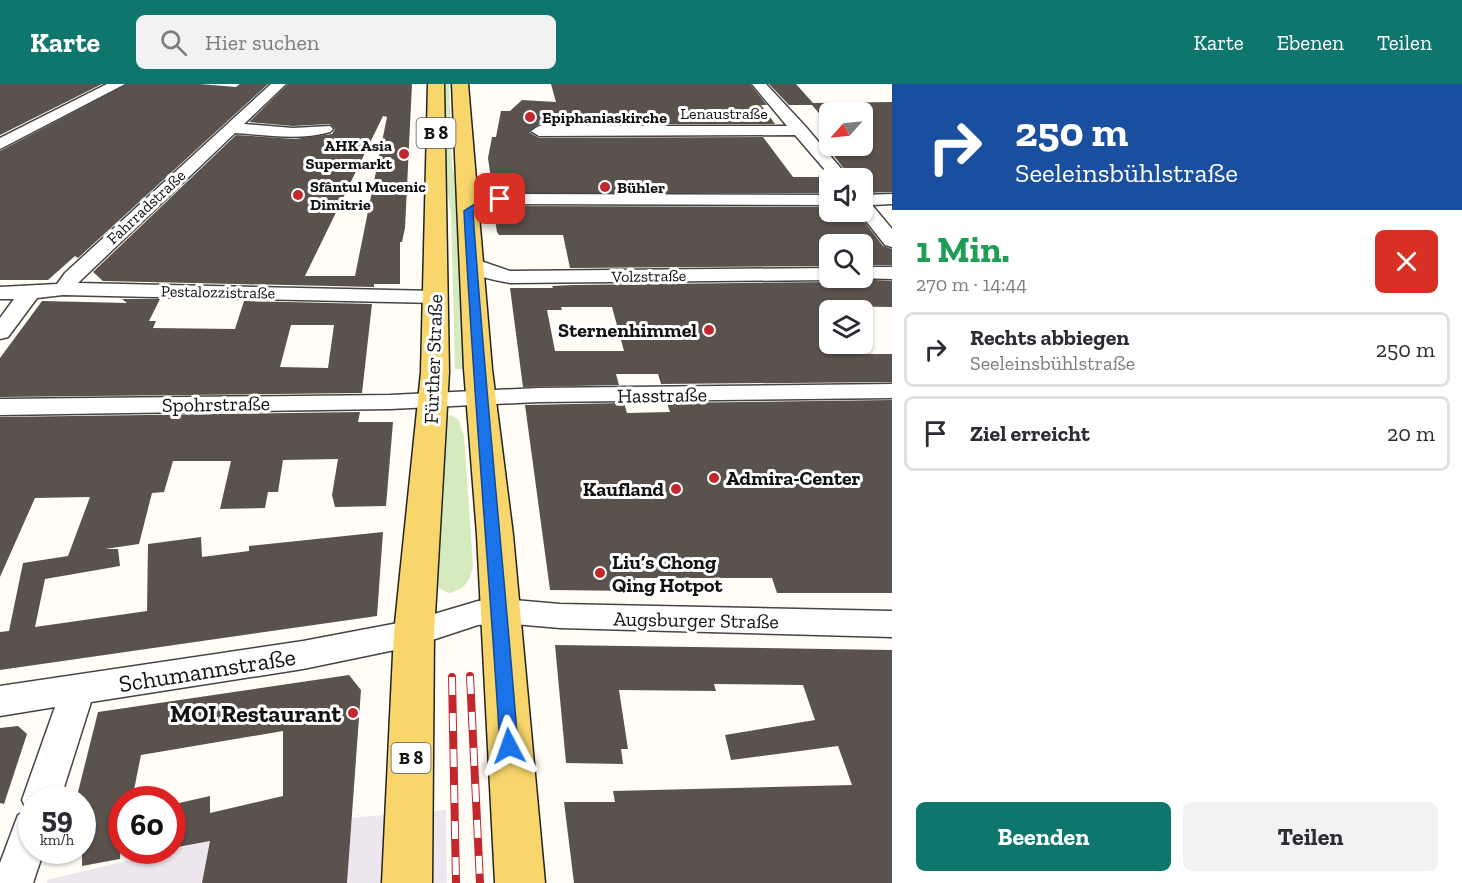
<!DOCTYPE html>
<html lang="de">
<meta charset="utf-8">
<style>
:root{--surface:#fff;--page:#f2f2f3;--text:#2b2b33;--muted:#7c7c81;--line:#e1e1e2;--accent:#0f766e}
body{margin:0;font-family:"Zilla Slab",serif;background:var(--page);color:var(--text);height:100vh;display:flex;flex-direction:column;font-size:22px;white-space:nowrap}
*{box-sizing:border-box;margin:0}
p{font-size:20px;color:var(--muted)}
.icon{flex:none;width:33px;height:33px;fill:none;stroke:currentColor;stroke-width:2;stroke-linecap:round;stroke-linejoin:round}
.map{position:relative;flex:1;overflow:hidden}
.panel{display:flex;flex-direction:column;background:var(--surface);width:570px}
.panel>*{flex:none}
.top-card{background:#1a4fa0;color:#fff;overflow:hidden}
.needle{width:39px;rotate:243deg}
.controls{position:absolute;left:819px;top:18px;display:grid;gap:12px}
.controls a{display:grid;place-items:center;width:54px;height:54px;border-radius:9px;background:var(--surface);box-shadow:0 2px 4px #0004;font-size:30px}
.speed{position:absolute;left:18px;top:702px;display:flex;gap:12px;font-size:30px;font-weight:700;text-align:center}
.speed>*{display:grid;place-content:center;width:78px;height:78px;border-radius:50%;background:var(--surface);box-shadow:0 2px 4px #0004;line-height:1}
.speed small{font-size:15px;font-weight:400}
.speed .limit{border:9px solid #d22;background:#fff;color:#111}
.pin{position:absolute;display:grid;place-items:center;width:51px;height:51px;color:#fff;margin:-26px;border-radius:12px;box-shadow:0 3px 9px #0006}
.me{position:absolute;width:66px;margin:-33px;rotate:356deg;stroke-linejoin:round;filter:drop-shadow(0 0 4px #0008)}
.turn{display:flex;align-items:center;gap:21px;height:126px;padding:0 24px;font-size:27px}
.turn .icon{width:78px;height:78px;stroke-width:2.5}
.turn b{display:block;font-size:42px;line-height:51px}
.round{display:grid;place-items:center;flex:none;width:63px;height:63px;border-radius:9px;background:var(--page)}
.summary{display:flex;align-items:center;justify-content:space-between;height:102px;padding:0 24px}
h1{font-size:36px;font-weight:700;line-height:45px;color:#1e9e55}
.primary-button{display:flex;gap:12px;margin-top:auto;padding:12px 24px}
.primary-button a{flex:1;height:69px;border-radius:9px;background:var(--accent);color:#fff;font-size:24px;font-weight:700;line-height:69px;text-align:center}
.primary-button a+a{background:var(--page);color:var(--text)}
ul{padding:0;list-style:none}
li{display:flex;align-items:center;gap:18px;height:75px;margin:0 12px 9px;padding:0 12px;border:3px solid var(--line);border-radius:9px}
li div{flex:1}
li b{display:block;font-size:22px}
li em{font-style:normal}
header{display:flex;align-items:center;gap:36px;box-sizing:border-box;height:84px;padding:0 30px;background:var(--accent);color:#fff}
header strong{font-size:28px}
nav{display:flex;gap:33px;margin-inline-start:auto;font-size:21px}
.search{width:420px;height:54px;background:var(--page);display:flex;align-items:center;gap:15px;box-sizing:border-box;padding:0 21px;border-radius:9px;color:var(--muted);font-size:22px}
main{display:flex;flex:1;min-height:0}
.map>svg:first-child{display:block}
</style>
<header>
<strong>Karte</strong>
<div class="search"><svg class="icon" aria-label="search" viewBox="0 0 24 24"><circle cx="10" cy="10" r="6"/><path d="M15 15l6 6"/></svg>Hier suchen</div>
<nav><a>Karte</a><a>Ebenen</a><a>Teilen</a></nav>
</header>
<main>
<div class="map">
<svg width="892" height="799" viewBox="0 0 892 799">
<rect width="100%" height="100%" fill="#fffdf5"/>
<path fill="#eee6ef" d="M 446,726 L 447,799 L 47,799 L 47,796 L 284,739 Z"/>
<path fill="#d5ebbd" d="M 442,0 L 449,0 L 452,81 L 462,125 L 469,285 L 455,285 L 451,128 L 443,82 Z
M 450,331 L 458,335 L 464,352 L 473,481 C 470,497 466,505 449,509 L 436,503 L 446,332 Z"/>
<path fill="#5a524d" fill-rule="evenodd" d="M 0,0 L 102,0 L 0,51 Z
M 127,0 L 200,0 L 236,3 L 240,0 L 268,0 L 78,174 L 75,172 L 48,196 L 0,196 L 0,67 Z
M 288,0 L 412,0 L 405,144 L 402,158 L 400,158 L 400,200 L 374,200 L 374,203 L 103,197 L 93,188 L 236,51 L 295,55 L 332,50 L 335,45 L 330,40 L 293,42 L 249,38 ZM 383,32 L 387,33 L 355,192 L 305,192 Z
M 551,0 L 750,0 L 767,21 L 761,21 L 775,40 L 539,40 L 529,48 L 539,54 L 763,53 L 793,93 L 828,93 L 830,109 L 493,109 L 488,74 L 492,53 L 496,53 L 501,27 L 510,27 L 522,16 L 556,18 Z
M 769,0 L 796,0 L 813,19 L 892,18 L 892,108 L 862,109 L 862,94 L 851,94 L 828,64 L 862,62 L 862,28 L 830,28 L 830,42 L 812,21 L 789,21 Z
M 500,122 L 830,123 L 830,128 L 857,128 L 883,162 L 892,165 L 892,181 L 862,181 L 862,160 L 830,160 L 830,182 L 570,184 L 563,151 L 499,151 L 497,148 L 493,124 Z
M 840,194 L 892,197 L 892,223 L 830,222 L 830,270 L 892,270 L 892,298 L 661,300 L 658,290 L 616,290 L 619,301 L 523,303 L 510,204 L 553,204 L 552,202 L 573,201 L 830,198 ZM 561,223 L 612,223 L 624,267 L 555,267 L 547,226 L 562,226 Z
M 122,215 L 160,215 L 149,237 L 156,237 L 153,244 L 235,245 L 244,217 L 372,220 L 362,309 L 0,313 L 0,274 L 42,217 L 127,219 ZM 291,241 L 334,241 L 328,284 L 280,283 Z
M 892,316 L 892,509 L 777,509 L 772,494 L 635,494 L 637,507 L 550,506 L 525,321 L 624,319 L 627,329 L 670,328 L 667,319 Z
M 360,328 L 358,338 L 393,338 L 386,422 L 335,423 L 332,411 L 338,375 L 283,376 L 278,408 L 268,408 L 265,424 L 220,425 L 231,377 L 173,377 L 164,408 L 152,409 L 139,460 L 105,465 L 118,465 L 120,482 L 45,495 L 35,543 L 147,527 L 148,460 L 201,453 L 202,473 L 249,467 L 249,462 L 383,448 L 377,532 L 0,586 L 0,548 L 9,547 L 23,479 L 68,472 L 90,413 L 35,414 L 0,493 L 0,333 Z
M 555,561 L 892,566 L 892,799 L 574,799 L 564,718 L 615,718 L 613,707 L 852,701 L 838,662 L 731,676 L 725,651 L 815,636 L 803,601 L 714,600 L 716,607 L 619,606 L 628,665 L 621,665 L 623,680 L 566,679 Z
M 349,591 L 361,606 L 347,799 L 202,799 L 210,757 L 178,763 L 179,719 L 210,712 L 210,729 L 283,712 L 283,647 L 141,671 L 132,716 L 122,716 L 120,775 L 82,782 L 82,716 L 76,716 L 98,628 Z
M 18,642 L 27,650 L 4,720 L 0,719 L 0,644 Z"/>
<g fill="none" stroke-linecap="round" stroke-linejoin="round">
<defs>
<path id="street" d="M 107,0 L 125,0 L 0,65 L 0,54 Z
M 271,0 L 286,0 L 244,40 L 293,44 L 330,42 L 333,45 L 330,48 C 299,57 267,51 235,49 L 78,199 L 436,207 L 443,209 L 446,213 L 443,217 L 436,219 L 63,211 L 37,214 L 8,253 L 0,255 L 0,234 L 14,215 L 0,215 L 0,203 L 57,200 L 65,189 Z
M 752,0 L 766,0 L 806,43 L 849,94 L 832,94 L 795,51 L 539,52 L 531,47 L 539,42 L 787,42 Z
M 500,110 L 830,111 L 830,121 L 500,120 L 487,124 L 475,131 L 463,131 L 460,127 L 475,116 Z
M 892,110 L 892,120 L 872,121 L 892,145 L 892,163 L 885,161 L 859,128 L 862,128 L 862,111 Z
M 472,174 L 510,187 L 830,184 L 830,194 L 838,194 L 830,196 L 510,199 C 495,196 472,193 462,180 L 465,176 Z
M 862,183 L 892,183 L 892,195 L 856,194 L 862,194 Z
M 892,300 L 892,314 L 539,318 L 390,325 L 0,331 L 0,315 L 390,311 L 539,304 Z
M 501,515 L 560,520 L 892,527 L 892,553 L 560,544 L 501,539 L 478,541 L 414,562 L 303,585 L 91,618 L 60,716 L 32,716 L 32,766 L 44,766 L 33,799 L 0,799 L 0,779 L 18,731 L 27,727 L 22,716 L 55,623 L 0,632 L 0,602 L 303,557 L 414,536 L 478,517 Z"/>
<path id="primary" d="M 428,0 L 444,0 L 449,288 L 434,549 L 432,799 L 382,799 L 394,549 L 421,288 Z
M 452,0 L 468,0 L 492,285 L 513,451 L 545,799 L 495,799 L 477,451 L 464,285 Z"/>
</defs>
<use href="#street" stroke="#444" stroke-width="3"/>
<use href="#primary" stroke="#222" stroke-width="3"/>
<use href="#street" fill="#fff" fill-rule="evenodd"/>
<use href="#primary" fill="#f9d66b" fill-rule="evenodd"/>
<defs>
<path id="rail" d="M 470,592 L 480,799
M 452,593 L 456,799"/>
</defs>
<use href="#rail" stroke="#c4262e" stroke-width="8"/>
<use href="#rail" stroke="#fff" stroke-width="6" stroke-dasharray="18" stroke-linecap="butt"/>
</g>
<path fill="#1a73e8" stroke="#114b97" stroke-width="1.5" d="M 500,113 L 504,115 L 503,117 L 473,128 C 485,306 504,483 518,662 L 516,667 L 509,670 L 503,667 L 500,662 C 489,483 473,305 464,127 L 478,118 Z"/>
<g fill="#c4262e" stroke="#fff" stroke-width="2">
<circle cx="530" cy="33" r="6"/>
<circle cx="404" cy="70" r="6"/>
<circle cx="605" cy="103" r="6"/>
<circle cx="298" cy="111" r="6"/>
<circle cx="709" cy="246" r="6"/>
<circle cx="714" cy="394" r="6"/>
<circle cx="676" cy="405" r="6"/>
<circle cx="600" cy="489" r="6"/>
<circle cx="353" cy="629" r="6"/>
</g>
<g text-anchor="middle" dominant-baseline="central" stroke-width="6" stroke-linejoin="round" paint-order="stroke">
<g font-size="16" fill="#111" stroke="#fff">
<text x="724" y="29">Lenaustraße</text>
<text transform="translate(146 123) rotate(-43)">Fahrradstraße</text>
<text transform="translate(649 192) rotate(-1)">Volzstraße</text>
<text transform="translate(218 208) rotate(1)">Pestalozzistraße</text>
</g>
<g font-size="16" font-weight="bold" fill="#111" stroke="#fff" text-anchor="start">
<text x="542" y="33">Epiphaniaskirche</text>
<text x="392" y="61" text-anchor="end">AHK Asia<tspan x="392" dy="18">Supermarkt</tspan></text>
<text x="310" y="102">Sfântul Mucenic<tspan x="310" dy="18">Dimitrie</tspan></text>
<text x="617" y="103">Bühler</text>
</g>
<g fill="#fff" stroke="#585858" stroke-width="1.5">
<rect x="416.5" y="34" width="39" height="30" rx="4.5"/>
<rect x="391.5" y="659" width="39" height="30" rx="4.5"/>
</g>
<g font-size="18" font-weight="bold" fill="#111">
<text x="436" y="49">B 8</text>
<text x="411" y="674">B 8</text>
</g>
<g font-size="20" font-weight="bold" fill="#111" stroke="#fff" text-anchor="end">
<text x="697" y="246">Sternenhimmel</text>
<text x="726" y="394" text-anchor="start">Admira-Center</text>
<text x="664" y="405">Kaufland</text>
<text x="612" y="478" text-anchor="start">Liu‘s Chong<tspan x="612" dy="23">Qing Hotpot</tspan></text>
</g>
<g font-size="20" fill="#111" stroke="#fff">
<text transform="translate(433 275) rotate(-88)">Fürther Straße</text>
<text transform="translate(662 311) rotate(-1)">Hasstraße</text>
<text transform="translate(216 320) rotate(-1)">Spohrstraße</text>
<text transform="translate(696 536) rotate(1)">Augsburger Straße</text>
</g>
<g font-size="24" fill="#111" stroke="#fff">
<text transform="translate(207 586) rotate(-9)">Schumannstraße</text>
</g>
<g font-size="24" font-weight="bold" fill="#111" stroke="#fff" text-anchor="end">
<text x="341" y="629">MOI Restaurant</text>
</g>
</g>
</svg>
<div class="controls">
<a><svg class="needle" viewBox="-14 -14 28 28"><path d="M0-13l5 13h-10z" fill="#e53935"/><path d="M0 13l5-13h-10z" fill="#7c7c81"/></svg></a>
<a><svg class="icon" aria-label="sound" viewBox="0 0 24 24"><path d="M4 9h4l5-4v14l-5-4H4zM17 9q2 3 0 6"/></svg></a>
<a><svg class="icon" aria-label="search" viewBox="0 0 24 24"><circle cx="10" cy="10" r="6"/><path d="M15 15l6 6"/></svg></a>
<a><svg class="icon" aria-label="layers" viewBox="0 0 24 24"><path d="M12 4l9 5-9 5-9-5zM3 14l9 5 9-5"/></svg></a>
</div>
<div class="speed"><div>59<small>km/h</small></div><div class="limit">60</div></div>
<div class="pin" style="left:500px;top:115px;background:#d93025"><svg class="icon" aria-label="arrive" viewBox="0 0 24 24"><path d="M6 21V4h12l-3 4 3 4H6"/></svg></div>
<svg class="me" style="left:509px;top:662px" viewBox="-20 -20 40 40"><path d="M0-17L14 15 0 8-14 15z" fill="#1a73e8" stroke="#fff" stroke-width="4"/></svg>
</div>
<section class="panel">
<div class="top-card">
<div class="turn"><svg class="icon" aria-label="right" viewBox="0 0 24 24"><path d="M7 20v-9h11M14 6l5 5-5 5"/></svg><div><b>250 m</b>Seeleinsbühlstraße</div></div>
</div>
<div class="summary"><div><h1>1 Min.</h1><p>270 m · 14:44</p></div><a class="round" style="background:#d93025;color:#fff"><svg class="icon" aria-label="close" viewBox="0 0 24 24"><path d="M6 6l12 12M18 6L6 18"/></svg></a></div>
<ul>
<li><svg class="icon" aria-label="right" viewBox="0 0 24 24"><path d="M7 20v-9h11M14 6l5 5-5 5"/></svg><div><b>Rechts abbiegen</b><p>Seeleinsbühlstraße</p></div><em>250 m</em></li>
<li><svg class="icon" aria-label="arrive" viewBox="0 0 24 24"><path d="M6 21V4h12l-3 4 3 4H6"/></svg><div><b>Ziel erreicht</b></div><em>20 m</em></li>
</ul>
<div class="primary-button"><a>Beenden</a><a>Teilen</a></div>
</section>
</main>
